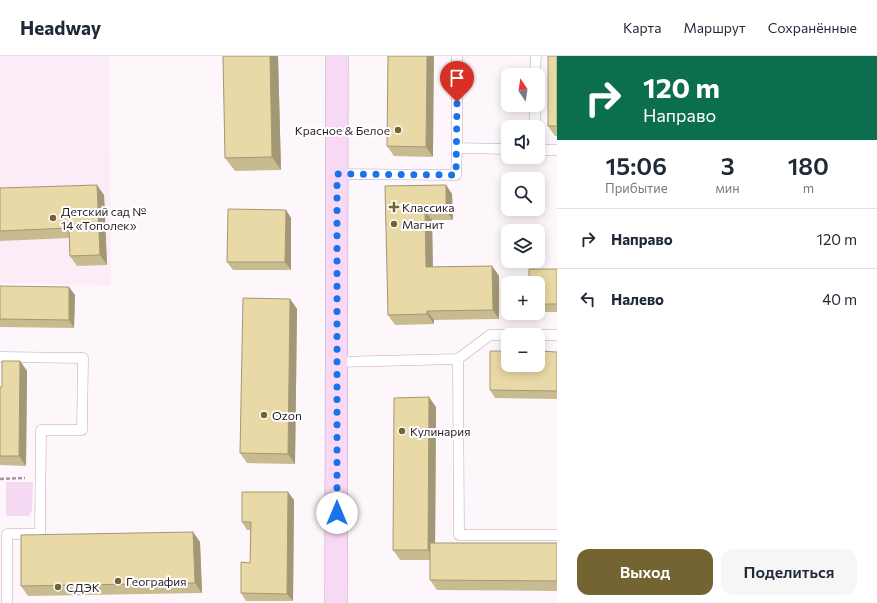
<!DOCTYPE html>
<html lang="ru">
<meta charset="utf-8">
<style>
:root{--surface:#fff;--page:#f6f6f7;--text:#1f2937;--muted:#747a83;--line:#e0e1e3;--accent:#746432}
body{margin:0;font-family:Commissioner,sans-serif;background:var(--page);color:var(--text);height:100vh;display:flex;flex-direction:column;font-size:15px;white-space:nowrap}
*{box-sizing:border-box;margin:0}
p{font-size:13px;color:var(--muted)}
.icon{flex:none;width:22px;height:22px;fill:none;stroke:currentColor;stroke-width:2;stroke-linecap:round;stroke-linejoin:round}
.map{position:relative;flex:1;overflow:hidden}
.details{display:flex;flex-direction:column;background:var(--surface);width:320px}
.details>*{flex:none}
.hud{background:#0b6e4f;color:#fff;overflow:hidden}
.needle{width:26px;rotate:347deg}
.fabs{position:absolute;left:501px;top:12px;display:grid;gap:8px}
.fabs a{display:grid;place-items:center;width:44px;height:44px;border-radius:8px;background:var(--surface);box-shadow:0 2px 10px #0003;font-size:20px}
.pin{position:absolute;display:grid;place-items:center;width:34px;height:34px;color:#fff;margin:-41px -17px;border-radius:50% 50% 50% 0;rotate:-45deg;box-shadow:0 0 4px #0007}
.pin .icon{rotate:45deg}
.me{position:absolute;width:44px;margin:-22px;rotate:0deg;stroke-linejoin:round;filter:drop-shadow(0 0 3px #0008)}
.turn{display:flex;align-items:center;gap:14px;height:84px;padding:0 20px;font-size:18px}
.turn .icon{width:52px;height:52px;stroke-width:2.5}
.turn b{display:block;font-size:28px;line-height:34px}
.eta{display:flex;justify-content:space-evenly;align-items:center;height:68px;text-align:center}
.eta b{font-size:24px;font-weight:600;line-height:28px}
.action{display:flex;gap:8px;margin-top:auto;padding:8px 20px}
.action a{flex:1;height:46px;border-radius:12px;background:var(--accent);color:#fff;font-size:16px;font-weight:600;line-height:46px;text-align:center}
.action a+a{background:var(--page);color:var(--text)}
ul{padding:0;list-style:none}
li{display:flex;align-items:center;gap:12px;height:60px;padding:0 20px;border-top:1px solid var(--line)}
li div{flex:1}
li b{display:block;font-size:15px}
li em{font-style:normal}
header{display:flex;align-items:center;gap:24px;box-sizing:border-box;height:56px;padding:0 20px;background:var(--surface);border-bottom:1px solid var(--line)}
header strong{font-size:19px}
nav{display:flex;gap:22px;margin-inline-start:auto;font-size:14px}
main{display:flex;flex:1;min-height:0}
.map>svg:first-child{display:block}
</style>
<header>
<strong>Headway</strong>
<nav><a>Карта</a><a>Маршрут</a><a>Сохранённые</a></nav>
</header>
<main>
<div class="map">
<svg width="557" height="547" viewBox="0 0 557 547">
<rect width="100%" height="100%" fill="#fdf7fc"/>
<path fill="#fbecf8" d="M 0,0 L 109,0 L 111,229 L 0,227 Z"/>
<path fill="#f5d8f1" d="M 6,426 L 33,426 L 32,454 L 29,460 L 6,460 Z"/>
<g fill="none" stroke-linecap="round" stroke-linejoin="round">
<defs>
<path id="lane" d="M 535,19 L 536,0
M 535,71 L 535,49
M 457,92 L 457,0
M 538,94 L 557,94
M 337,118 L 456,119 L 457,92 L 508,93
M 0,301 L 83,302 L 82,374 L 41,374 L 40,478 L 7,478 L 7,547
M 458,303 L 459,479 L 557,479
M 337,306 L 458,303 L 490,279 L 557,279"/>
<path id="secondary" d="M 336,547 L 337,0"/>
</defs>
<use href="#lane" stroke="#c0a4bc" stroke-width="11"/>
<use href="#secondary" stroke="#c0a4bc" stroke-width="23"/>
<path stroke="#a0989f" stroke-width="2.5" stroke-dasharray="4 2" stroke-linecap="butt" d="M 0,423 L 25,422"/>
<use href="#lane" stroke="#fff" stroke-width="10"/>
<use href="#secondary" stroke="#f8d9f5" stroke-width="22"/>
</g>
<path fill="#c8bb90" d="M 223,0 L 278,0 L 281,114 L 235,115 L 225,102 Z
M 388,0 L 433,101 L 394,100 L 387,90 Z
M 557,0 L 557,80 L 555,80 L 548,70 Z
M 446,129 L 452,138 L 453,164 L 432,164 L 433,211 L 492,210 L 499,220 L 499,263 L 434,264 L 434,268 L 395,269 L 388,259 L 385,130 Z
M 0,132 L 104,139 L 107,209 L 77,210 L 70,200 L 69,182 L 0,185 Z
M 286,154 L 291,162 L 291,214 L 233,214 L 227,206 Z
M 557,213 L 557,256 L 538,256 L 538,227 Z
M 0,230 L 75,239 L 74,272 L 0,271 Z
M 290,243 L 297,253 L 295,408 L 247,407 L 240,397 Z
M 557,296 L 557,343 L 495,342 L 490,334 Z
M 20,305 L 27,315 L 26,410 L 0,409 L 0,331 L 2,331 Z
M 436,351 L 435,487 L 557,487 L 557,535 L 437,534 L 430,524 L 430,504 L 400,504 L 393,494 Z
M 294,444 L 293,545 L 246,545 L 241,537 L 250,507 L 250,474 L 247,474 L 242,466 Z
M 193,476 L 200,486 L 202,537 L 28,540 L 21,530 Z"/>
<path fill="#a39875" d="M 270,0 L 278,0 L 281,114 L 272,101 Z
M 427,0 L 434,0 L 433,101 L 426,91 Z
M 97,129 L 104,139 L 107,209 L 100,199 Z
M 446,129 L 452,138 L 453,164 L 446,155 Z
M 286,154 L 291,162 L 291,214 L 285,206 Z
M 425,155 L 432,164 L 433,221 L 426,211 Z
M 492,210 L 499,220 L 499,263 L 493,254 Z
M 69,231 L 75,239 L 74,272 L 69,264 Z
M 290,243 L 297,253 L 295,408 L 288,398 Z
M 427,255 L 434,264 L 434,268 L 427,258 Z
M 20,305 L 27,315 L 26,410 L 19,400 Z
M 429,341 L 436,351 L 435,504 L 428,494 Z
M 288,436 L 294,444 L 293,545 L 287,538 Z
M 193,476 L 200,486 L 202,537 L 195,527 Z"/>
<path fill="#e9d9a7" stroke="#a39875" d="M 223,0 L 270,0 L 272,101 L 225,102 Z
M 388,0 L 427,0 L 426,91 L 387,90 Z
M 548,0 L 557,0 L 557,70 L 548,70 Z
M 97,129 L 100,199 L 70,200 L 69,172 L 0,175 L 0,132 Z
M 446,129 L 446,155 L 425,155 L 426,211 L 492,210 L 493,254 L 427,255 L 427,258 L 388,259 L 385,130 Z
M 228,153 L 286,154 L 285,206 L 227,206 Z
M 529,213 L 557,213 L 557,248 L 538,248 L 538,227 L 529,227 Z
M 0,230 L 69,231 L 69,264 L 0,263 Z
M 243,242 L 290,243 L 288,398 L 240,397 Z
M 490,295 L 508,295 L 508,309 L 538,309 L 538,295 L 557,296 L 557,335 L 490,334 Z
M 2,305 L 20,305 L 19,400 L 0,400 L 0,331 L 2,331 Z
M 429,341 L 428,494 L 393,494 L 394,342 Z
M 242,436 L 288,436 L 287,538 L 241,537 L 241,506 L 250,507 L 251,466 L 242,466 Z
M 193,476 L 195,527 L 21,530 L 21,479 Z
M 430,487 L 557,487 L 557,525 L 430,524 Z"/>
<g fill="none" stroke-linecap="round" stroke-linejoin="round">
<path stroke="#1a73e8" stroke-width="7" stroke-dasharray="0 12.6" d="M 337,457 L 337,118 L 456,119 L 457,46"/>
</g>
<g fill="#746432" stroke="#fff" stroke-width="1.5">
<circle cx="398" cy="74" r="4"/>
<path d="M392 145h4v4h4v4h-4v4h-4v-4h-4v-4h4z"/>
<circle cx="53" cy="162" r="4"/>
<circle cx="394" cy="168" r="4"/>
<circle cx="264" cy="359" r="4"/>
<circle cx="402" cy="375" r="4"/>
<circle cx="118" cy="525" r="4"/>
<circle cx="58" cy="531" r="4"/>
</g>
<g text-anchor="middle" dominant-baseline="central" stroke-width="4" stroke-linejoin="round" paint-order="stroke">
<g font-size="12" fill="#281d26" stroke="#fff" text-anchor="start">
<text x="390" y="74" text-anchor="end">Красное &amp; Белое</text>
<text x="402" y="151">Классика</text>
<text x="61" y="155">Детский сад №<tspan x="61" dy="14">14 «Тополек»</tspan></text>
<text x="402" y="168">Магнит</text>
<text x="272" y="359">Ozon</text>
<text x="410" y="375">Кулинария</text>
<text x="126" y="525">География</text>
<text x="66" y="531">СДЭК</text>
</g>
</g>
</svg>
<div class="fabs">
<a><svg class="needle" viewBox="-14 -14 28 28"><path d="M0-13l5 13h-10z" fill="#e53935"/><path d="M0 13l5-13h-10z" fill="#747a83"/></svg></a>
<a><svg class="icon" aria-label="sound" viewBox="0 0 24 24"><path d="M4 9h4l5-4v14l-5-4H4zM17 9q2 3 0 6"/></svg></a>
<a><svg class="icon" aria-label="search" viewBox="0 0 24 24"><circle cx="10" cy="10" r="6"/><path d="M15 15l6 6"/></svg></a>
<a><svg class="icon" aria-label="layers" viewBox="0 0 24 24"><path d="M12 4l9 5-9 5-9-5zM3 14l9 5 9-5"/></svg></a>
<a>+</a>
<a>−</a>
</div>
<div class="pin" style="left:457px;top:46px;background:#d93025"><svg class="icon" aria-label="arrive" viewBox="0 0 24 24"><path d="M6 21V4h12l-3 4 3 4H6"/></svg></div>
<svg class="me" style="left:337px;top:457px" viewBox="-20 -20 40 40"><circle r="19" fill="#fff"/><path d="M0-13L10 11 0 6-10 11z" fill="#1a73e8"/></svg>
</div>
<section class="details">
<div class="hud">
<div class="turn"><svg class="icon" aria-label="right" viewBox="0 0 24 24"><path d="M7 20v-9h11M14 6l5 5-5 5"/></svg><div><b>120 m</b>Направо</div></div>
</div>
<div class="eta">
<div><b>15:06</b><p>Прибытие</p></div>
<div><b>3</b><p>мин</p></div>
<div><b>180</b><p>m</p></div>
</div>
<ul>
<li><svg class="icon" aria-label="right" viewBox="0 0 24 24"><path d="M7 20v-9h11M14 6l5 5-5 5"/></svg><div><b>Направо</b></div><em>120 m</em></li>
<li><svg class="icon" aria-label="left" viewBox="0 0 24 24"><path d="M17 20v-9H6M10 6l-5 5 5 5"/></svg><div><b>Налево</b></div><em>40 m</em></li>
</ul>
<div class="action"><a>Выход</a><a>Поделиться</a></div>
</section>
</main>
